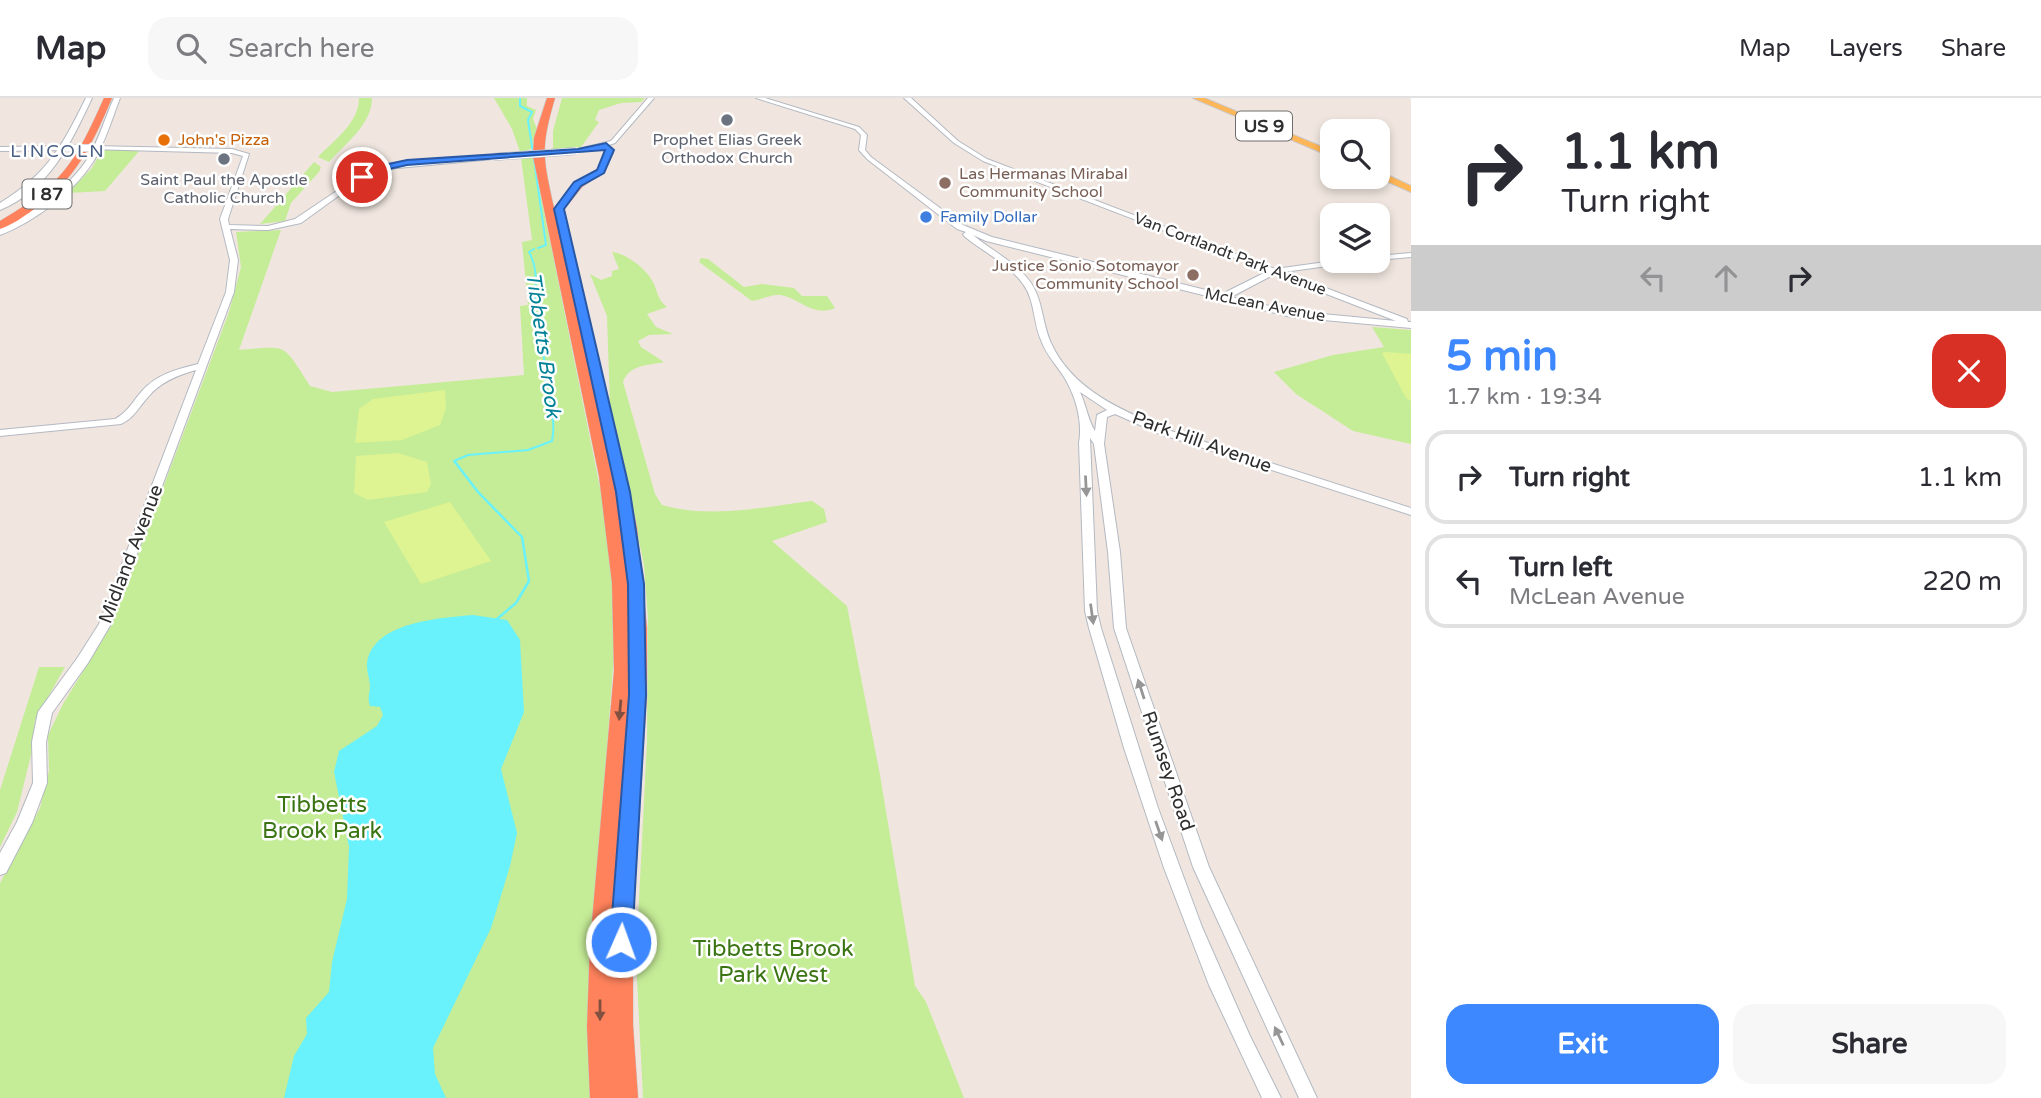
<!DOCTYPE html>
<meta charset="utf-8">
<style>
:root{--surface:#fff;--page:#f7f7f7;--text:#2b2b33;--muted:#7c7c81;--line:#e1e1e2;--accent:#3e88ff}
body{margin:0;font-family:"Varela Round",sans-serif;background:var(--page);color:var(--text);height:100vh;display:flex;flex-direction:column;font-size:26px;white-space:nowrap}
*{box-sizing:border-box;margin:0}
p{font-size:23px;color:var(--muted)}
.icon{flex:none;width:38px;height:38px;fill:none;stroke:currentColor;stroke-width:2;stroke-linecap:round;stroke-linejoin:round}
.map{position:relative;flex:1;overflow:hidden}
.drawer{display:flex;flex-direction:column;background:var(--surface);width:630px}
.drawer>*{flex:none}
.hud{background:#fff;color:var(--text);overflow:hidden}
.tools{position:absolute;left:1320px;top:21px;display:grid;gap:14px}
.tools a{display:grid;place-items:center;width:70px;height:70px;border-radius:14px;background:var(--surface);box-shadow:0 4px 10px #0003;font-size:35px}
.pin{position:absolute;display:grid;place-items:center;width:60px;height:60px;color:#fff;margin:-30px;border:4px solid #fff;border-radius:50%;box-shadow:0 2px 7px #0007}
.me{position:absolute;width:77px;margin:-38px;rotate:2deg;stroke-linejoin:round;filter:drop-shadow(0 0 5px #0008)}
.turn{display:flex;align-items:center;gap:24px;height:147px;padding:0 35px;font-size:32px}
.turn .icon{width:91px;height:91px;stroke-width:2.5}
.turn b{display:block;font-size:49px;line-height:60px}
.lanes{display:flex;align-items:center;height:66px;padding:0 35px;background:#0003;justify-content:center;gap:35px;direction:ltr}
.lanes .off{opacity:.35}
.round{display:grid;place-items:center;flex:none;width:74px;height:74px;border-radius:21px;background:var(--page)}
.headline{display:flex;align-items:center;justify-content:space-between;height:119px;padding:0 35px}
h1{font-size:42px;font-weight:700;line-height:52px;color:var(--accent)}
.cta{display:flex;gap:14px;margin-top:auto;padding:14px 35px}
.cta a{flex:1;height:80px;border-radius:21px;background:var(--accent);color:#fff;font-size:28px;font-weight:700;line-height:80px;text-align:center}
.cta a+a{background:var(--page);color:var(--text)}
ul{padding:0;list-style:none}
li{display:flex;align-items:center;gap:21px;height:94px;margin:0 14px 10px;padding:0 21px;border:4px solid var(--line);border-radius:21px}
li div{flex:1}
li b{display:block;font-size:26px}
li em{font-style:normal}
header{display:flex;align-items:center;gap:42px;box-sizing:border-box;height:98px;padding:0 35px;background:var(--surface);border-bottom:2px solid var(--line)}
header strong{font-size:33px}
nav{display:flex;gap:38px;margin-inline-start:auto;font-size:24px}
.search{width:490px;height:63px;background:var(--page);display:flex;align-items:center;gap:18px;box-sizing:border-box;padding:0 24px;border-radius:21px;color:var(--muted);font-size:26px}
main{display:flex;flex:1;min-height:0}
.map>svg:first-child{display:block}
</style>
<header>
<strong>Map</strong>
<div class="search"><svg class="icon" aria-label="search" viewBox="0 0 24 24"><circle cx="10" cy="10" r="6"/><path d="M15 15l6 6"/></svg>Search here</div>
<nav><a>Map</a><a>Layers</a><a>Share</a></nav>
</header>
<main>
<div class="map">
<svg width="1411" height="1000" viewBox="0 0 1411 1000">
<rect width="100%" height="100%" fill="#f0e6df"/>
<path fill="#c5ec97" d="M 359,0 L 372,0 C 372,26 346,45 329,64 L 318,59 C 334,42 359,25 359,0 Z
M 494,0 L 527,0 L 527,8 L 536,12 L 533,21 L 537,31 L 531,51 L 520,54 L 512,31 Z
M 562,0 L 645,0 L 641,4 L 621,5 L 599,12 L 595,22 L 599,24 L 581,49 L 553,52 L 553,33 Z
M 102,52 L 140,52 L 105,93 L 68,95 L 92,70 Z
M 533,59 L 612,449 L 614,555 L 588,907 L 592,1000 L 0,1000 L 0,785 L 40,710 L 49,673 L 48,637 L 63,606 L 111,528 L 229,214 L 241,169 L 236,134 L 281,132 L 239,252 C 290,248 282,245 310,288 L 332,294 L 524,277 L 520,208 L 528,207 L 522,144 L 532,142 L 521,60 Z
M 314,64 L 321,69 L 319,74 L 291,105 L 285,123 L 260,126 Z
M 612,154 C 625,155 646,170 653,184 C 658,194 657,201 667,209 L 647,216 L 656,229 L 673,236 L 649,237 L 638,243 L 641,249 L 664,264 C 647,268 630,266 623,284 L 655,396 L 662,407 C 709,421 764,409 812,403 L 824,411 L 827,424 L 772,443 L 847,508 L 880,677 L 915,888 L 926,904 L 964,1000 L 643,1000 L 636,861 L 647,643 L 648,520 L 644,467 L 610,308 L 607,218 L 590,176 L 601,182 L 612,178 L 612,173 L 619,171 Z
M 701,160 L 708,161 L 744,189 L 762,186 L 794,190 L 802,198 L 827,198 L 835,210 C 813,220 798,199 780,197 C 770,196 761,202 752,203 L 699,164 Z
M 1372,229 L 1411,232 L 1411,346 L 1353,333 L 1296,296 L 1274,274 L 1333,257 L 1384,249 Z
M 39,569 L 65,569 L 35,622 L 31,657 L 17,714 L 0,749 L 0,692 Z"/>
<path fill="#def492" d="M 1386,254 L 1411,256 L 1411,303 L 1406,300 L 1382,255 Z
M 445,292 L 446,310 L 440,327 L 402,342 L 355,345 L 359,311 L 373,301 Z
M 398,355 L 427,364 L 431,386 L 427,394 L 368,402 L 354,395 L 356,358 Z
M 450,404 L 491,463 L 421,486 L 384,424 Z"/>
<path fill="#69f2fb" d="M 473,517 L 507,522 L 520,542 L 524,614 L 501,671 L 517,735 L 510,768 L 491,830 L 433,950 L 435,976 L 446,1000 L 284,1000 L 294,958 L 307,936 L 306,920 L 329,894 L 332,864 L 347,801 L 349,749 L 334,674 L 339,653 L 377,628 L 383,617 L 380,609 L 370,608 C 367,599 370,596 370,587 C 369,577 365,571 368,560 C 379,523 442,520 473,517 Z"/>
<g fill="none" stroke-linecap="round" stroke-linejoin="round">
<path stroke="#69f2fb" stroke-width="2" d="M 520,0 L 520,8 L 532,14 L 528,22 L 533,55
M 534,61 L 546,147 L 538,150
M 456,365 L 454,363 L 468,357 L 528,352 L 552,343 C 556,323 550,308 546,289 C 544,282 546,274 545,267 C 543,247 535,227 535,207 C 535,188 539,172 529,154 L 534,151"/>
<path stroke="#69f2fb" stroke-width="2.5" d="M 455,364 L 478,394 L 522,439 L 529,483 L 516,505 L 497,521"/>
<defs>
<path id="tertiary" d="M 648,0 L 654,0 L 615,45 L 609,47 L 613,55 L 603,74 L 598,73 L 607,55 L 603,48 L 574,54 L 574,52 L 611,43 Z
M 756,0 L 765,0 L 859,29 L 867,37 L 865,52 L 871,59 L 963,127 L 992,139 L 1222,196 L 1268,173 L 983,63 L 954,45 L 904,0 L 911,0 L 958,43 L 987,61 L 1275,171 L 1333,163 L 1353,163 L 1349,165 L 1284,174 L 1407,221 L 1408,224 L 1411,224 L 1411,230 L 1291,219 L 986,143 L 973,137 C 992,153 1016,164 1031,185 C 1043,203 1042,225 1051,245 C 1072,292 1123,313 1168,332 L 1411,410 L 1411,417 L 1160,336 L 1115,316 L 1107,319 L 1104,346 L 1120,454 L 1126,530 L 1209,769 L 1317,1000 L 1299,1000 L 1193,769 L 1114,530 L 1108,454 L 1094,346 L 1090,340 L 1097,513 L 1101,530 L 1158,710 L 1202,829 L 1250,938 L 1281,1000 L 1262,1000 L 1209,887 L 1164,770 L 1124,650 L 1089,530 L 1085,513 L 1079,345 C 1083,322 1075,297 1064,279 C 1056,266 1046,257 1041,242 C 1033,224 1035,202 1023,186 C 1008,165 983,154 964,138 L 963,136 L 966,134 L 957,131 L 867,61 L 859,52 L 861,37 L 855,31 ZM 1275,176 L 1396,223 L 1291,213 L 1231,199 ZM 1080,294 L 1107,312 L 1097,317 L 1095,333 C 1088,322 1086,307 1080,294 Z
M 92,48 L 232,51 L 249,56 L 228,121 L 229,127 L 268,128 L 295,121 L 362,76 L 384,68 L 493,57 L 496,59 L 493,61 L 387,71 L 366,78 L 301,125 L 268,132 L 230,131 L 238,162 L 234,194 L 111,526 L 88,565 L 52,615 L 46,644 L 47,685 L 32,725 L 6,775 L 0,777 L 0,755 L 17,724 L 33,685 L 32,644 L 38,614 L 78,559 L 99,526 L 196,272 C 178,277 160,284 148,299 C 139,309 134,320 121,326 L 0,338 L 0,332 L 115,321 C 128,314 133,303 142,293 C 157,276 178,271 198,266 L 226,194 L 230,162 L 220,121 L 243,58 L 232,55 L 90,51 L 89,50 Z
M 0,49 L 68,48 L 71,50 L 68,52 L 0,53 Z
M 1411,155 L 1411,159 L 1377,162 L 1377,158 Z"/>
<path id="secondary" d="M 86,0 L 92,0 C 71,45 49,92 0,112 L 0,105 C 48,75 61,50 86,0 Z
M 114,0 L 120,0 C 112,21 105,45 93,64 C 73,95 34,124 0,137 L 0,130 C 32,112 68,92 88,60 C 99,41 105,20 114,0 Z"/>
<path id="primary" d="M 1193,0 L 1204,0 L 1332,53 L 1332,59 Z
M 1377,72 L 1411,88 L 1411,94 L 1377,79 Z"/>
<path id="motorway" d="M 104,0 L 112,0 C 93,45 75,83 33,112 C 23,119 12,127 0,131 L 0,123 C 63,86 75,65 104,0 Z
M 547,0 L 555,0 C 540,51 543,59 554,110 L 574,85 L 597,71 L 606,73 L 582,89 L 563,113 L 555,113 L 604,328 L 609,327 L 616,331 L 637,430 L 647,530 L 647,597 L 633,818 L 633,927 L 638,1000 L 590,1000 L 587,929 L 590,846 L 614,573 L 612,485 L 599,378 L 533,58 L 534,40 Z"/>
</defs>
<use href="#tertiary" stroke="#b3b9c2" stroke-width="2"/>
<use href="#secondary" stroke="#b3b9c2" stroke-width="2"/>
<use href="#primary" stroke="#c9c9c9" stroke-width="2"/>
<use href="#motorway" stroke="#c9c9c9" stroke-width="1"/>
<use href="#tertiary" fill="#fff" fill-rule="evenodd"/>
<use href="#secondary" fill="#fff" fill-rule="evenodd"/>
<use href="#primary" fill="#ffb656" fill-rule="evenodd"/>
<use href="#motorway" fill="#ff825c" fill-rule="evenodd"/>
<defs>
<path id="tertiary-bridge" d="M 68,50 L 92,50
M 493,59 L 576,53"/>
</defs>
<use href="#tertiary-bridge" stroke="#b3b9c2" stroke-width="8" stroke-linecap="butt"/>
<use href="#tertiary-bridge" stroke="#fff" stroke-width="7"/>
</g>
<defs><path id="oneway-solid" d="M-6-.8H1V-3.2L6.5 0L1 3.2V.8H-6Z" transform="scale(1.75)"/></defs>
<g fill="#969696">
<use href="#oneway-solid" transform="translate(1086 388) rotate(87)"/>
<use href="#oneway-solid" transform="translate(1092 516) rotate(82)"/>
<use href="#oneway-solid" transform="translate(1141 591) rotate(-108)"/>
<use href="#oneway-solid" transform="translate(1159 733) rotate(71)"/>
<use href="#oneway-solid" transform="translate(1279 938) rotate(-115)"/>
</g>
<g fill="#825040">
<use href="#oneway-solid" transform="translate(620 612) rotate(95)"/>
<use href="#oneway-solid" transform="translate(600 912) rotate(90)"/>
</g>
<path fill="#3e88ff" stroke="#2858a6" stroke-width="2" d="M 606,45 L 614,52 L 604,75 L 581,88 L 564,111 L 630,394 L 644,486 L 646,597 L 632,844 L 628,851 L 621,854 L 613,851 L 610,844 L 629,597 L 628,486 L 616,394 L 554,111 L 574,84 L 597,72 L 605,52 L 407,67 L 385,72 L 362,82 L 357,79 L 379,68 L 407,62 L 578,51 Z"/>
<g fill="#6b7280" stroke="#fff" stroke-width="2.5">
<circle cx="727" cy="22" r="7"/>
<circle cx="224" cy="61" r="7"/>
</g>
<circle fill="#e8710a" stroke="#fff" stroke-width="2.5" cx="164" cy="42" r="7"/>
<g fill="#8d6e63" stroke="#fff" stroke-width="2.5">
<circle cx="945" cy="85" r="7"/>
<circle cx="1193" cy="177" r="7"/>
</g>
<circle fill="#3f7fe0" stroke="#fff" stroke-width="2.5" cx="926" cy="119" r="7"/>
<g text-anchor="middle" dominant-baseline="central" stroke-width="5" stroke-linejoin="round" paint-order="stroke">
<g font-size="16" fill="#c56008" stroke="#fff" text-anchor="start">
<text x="178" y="42">John's Pizza</text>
</g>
<g font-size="16" fill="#5b616d" stroke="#fff">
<text x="727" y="42">Prophet Elias Greek<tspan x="727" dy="18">Orthodox Church</tspan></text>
<text x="224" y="82">Saint Paul the Apostle<tspan x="224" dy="18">Catholic Church</tspan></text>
</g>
<g font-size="16" fill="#785e54" stroke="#fff" text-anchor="start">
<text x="959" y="76">Las Hermanas Mirabal<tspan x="959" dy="18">Community School</tspan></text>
<text x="1179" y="168" text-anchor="end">Justice Sonio Sotomayor<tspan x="1179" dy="18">Community School</tspan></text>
</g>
<g font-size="16" fill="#366cbe" stroke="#fff" text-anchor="start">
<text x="940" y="119">Family Dollar</text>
</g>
<g font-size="16" fill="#2e2e2e" stroke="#fff">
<text transform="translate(1230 156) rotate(21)">Van Cortlandt Park Avenue</text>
<text transform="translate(1265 207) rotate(11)">McLean Avenue</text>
</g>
<g fill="#fff" stroke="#6d6d6d" stroke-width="2">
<rect x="1236" y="13.5" width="56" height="29" rx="5"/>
<rect x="22.5" y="81.5" width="49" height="29" rx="5"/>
</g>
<g font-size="18" font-weight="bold" fill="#2e2e2e">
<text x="1264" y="28">US 9</text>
<text x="47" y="96">I 87</text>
</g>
<g font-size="18" letter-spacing="2" fill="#485f84" stroke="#fff">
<text x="58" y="53">LINCOLN</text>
</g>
<g font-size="19" fill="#2e2e2e" stroke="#fff">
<text transform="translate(1202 344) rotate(20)">Park Hill Avenue</text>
<text transform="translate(131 456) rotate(-69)">Midland Avenue</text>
<text transform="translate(1168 673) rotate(71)">Rumsey Road</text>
</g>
<g font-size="21" font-style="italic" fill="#038298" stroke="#fff">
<text transform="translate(543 247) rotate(82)">Tibbetts Brook</text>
</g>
<g font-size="23" fill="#3b7513" stroke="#fff">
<text x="322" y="707">Tibbetts<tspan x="322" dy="26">Brook Park</tspan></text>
<text x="773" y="851">Tibbetts Brook<tspan x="773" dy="26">Park West</tspan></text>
</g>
</g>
</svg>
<div class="tools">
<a><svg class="icon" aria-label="search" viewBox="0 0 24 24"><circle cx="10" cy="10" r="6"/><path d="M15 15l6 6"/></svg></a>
<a><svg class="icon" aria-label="layers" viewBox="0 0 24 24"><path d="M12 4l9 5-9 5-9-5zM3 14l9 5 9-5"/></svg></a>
</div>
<div class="pin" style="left:362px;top:79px;background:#d93025"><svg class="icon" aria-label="arrive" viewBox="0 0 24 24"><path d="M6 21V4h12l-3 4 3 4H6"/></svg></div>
<svg class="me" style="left:621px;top:844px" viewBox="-20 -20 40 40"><circle r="17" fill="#3e88ff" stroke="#fff" stroke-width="3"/><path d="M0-11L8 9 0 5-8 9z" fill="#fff"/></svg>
</div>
<section class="drawer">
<div class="hud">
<div class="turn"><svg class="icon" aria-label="right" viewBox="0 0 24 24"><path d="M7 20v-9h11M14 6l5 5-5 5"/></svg><div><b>1.1 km</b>Turn right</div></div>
<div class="lanes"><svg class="icon off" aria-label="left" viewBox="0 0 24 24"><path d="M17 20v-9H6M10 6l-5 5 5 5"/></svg><svg class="icon off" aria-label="ahead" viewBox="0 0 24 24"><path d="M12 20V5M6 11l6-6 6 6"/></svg><svg class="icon" aria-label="right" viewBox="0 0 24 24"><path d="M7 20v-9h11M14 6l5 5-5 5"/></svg></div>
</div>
<div class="headline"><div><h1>5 min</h1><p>1.7 km · 19:34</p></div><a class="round" style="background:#d93025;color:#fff"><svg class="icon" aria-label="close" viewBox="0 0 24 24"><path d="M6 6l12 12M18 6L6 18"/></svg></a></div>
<ul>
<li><svg class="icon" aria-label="right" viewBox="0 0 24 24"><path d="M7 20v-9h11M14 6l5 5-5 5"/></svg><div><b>Turn right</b></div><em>1.1 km</em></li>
<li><svg class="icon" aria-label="left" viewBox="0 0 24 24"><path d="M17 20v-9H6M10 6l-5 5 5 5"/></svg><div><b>Turn left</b><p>McLean Avenue</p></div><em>220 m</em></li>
</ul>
<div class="cta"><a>Exit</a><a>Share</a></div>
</section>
</main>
